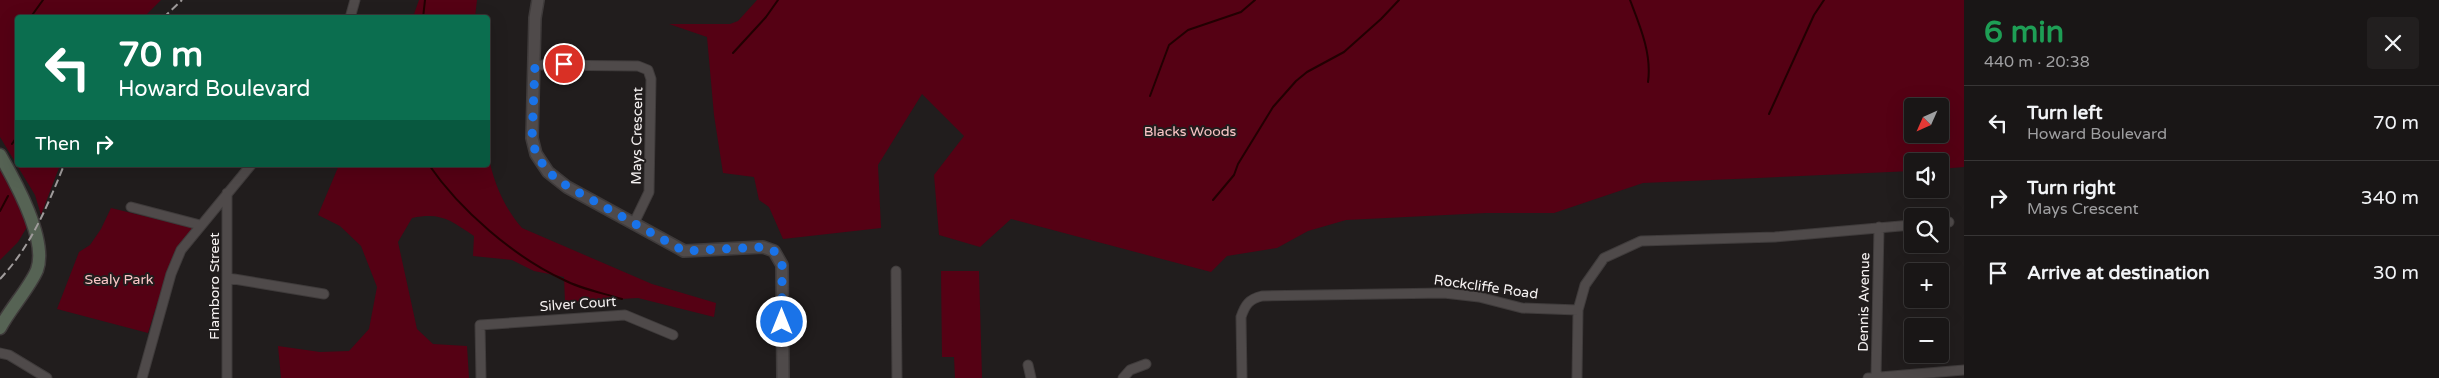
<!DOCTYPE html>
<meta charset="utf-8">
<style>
:root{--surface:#191616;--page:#221f1f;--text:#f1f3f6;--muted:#9f9fa1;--line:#373535}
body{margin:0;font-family:"Varela Round",sans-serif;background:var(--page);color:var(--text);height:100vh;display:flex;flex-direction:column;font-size:19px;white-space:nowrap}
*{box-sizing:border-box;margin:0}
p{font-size:16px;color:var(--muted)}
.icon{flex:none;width:28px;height:28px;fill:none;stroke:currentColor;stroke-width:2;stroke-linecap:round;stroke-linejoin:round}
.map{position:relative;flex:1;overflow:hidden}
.sheet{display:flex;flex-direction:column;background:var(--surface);width:475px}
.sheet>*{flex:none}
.hud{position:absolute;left:15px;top:15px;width:475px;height:152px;border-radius:5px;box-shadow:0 5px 20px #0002,0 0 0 1px var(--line);background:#0b6e4f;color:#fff;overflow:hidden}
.needle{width:32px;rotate:225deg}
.fabs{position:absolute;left:1904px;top:98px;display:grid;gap:10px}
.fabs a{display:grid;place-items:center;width:45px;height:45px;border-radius:5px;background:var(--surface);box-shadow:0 5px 20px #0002,0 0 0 1px var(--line);font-size:25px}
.pin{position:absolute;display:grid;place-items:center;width:42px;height:42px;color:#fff;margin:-21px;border:2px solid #fff;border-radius:50%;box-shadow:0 1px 5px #0007}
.me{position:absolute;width:55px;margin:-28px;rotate:0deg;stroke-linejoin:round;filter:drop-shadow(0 0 4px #0008)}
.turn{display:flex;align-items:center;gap:18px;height:105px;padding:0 20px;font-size:22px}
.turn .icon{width:65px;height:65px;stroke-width:2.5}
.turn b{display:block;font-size:35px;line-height:42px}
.then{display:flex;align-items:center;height:48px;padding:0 20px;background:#0003;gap:10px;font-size:19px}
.round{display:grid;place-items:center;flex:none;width:52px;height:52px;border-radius:5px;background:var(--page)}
.overview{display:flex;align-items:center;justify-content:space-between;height:85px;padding:0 20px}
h1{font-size:30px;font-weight:800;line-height:38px;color:#1e9e55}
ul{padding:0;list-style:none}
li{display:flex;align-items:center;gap:15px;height:75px;padding:0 20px;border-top:1px solid var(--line)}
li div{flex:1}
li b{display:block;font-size:19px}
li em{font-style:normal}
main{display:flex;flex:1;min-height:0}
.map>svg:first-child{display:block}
</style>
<main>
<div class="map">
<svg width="1964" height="378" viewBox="0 0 1964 378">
<rect width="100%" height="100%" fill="#211d1d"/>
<path fill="#550114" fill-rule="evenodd" d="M 0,0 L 161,0 L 144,17 L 18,18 L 18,165 L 60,165 L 41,215 L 35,195 L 0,137 Z
M 419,0 L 477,0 L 475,17 L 413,17 Z
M 757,0 L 1964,0 L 1964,167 L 1940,169 L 1940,161 L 1912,161 L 1912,171 L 1643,183 L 1554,213 L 1486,213 L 1346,220 L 1308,231 L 1277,248 L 1227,256 L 1211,272 L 1011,219 L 980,247 L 939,235 L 934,175 L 964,136 L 922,94 L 878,165 L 881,228 L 783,239 L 769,207 L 759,200 L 754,177 L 723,173 L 714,115 L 707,37 L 669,24 L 730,24 L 738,21 ZM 1912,106 L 1940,106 L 1940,134 L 1912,134 Z
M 488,154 C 493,181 504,208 522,228 L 652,284 L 716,303 L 714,317 L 638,298 L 565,302 L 564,277 L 534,271 L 512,260 L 473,256 L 474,236 C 450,220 441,212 412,218 L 398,242 L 417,329 L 433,344 L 467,346 L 469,378 L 281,378 L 278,346 L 320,352 L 349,351 L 369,329 L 377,287 L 361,246 L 340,226 L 318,215 L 339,165 L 488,165 Z
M 0,165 L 15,192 L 27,227 L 18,242 L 0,260 Z
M 111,208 L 193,228 C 169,261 160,295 148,333 L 57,309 L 79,252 L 90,245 L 101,229 Z
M 941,271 L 979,271 L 982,378 L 955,378 L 954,357 L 942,357 Z"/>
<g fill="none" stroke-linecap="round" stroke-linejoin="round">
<path stroke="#220002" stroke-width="2" d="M 1630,0 C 1640,26 1652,54 1648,82
M 30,18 L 43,0
M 423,18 L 425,0
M 733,53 L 766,17 L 778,0
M 18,78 L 18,93
M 1150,96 L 1169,45 L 1188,30 L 1241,12 L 1255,0
M 1769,114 L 1814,15 L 1824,0
M 12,144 L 18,135
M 429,165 C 460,210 514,257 564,280 C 581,289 603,293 622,299
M 1213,200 L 1234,175 L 1238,164 L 1273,107 L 1296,81 L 1307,72 L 1344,52 L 1381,19 L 1399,0
M 0,211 L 8,196"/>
<defs>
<path id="minor" d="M 350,18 L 355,0
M 535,65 L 638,66 L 648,70 L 651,79 L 649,192 L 634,223
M 227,193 L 227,378
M 131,207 L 200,225
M 1940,223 L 1949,222
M 896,271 L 897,378
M 228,278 L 324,294
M 0,353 L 9,355 L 47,378
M 1028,365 L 1031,378
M 142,378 L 171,274 L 181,250 L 251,165
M 481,378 L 480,325 L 625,315 L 673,335
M 1123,378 L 1130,370 L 1146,364
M 1242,378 L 1241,317 C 1245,305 1249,299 1262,296 L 1444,293 L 1479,297 L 1522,308 L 1578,310
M 1577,378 L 1578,310 L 1585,285 L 1604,258 L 1641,241 L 1775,237 L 1912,225
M 1868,378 L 1964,370
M 1876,378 L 1879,227"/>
<path id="tertiary" d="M 538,0 L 535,18 L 532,138 L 536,154 L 548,172 L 567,187 L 684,251 L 763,247 L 774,251 L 782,265 L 783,378"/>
<path id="secondary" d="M 0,155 C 15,181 48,240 37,270 C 30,287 10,309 0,328"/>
</defs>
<use href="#minor" stroke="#3f3b3b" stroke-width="11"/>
<use href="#tertiary" stroke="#3f3b3b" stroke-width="14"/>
<use href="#secondary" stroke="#3f3b3b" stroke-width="15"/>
<use href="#minor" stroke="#4f4a4a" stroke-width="9"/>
<use href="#tertiary" stroke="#4f4a4a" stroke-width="11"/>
<use href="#secondary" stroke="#566354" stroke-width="12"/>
<path stroke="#a09c9c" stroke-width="2" stroke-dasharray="8 4" stroke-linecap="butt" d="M 163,18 L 182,0
M 0,279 C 31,246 47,207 64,165"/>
</g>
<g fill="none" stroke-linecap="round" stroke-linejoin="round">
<path stroke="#1a73e8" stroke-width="9" stroke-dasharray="0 16.2" d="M 564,64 L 535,65 L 532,138 L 536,154 L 548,172 L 567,186 L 684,251 L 763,247 L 774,251 L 782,265 L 782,322"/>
</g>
<g text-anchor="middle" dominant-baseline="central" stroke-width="4" stroke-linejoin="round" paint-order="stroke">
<g font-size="14" fill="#fcc6c7" stroke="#211d1d">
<text x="1190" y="131">Blacks Woods</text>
<text x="119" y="279">Sealy Park</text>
</g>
<g font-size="14" fill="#f6f2f2" stroke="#211d1d">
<text transform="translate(637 136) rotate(-89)">Mays Crescent</text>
<text transform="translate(214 286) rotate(-90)">Flamboro Street</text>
<text transform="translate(1486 287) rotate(8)">Rockcliffe Road</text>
<text transform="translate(1864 302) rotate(-89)">Dennis Avenue</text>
<text transform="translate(578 304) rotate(-4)">Silver Court</text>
</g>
</g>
</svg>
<div class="fabs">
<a><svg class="needle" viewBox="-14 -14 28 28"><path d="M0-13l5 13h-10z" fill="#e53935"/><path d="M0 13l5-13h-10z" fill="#9f9fa1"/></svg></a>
<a><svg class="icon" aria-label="sound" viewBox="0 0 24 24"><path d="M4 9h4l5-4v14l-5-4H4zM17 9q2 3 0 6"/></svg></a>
<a><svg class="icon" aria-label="search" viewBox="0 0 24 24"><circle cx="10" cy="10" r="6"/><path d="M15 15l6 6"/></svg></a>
<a>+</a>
<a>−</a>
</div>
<div class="pin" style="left:564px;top:64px;background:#d93025"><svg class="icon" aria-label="arrive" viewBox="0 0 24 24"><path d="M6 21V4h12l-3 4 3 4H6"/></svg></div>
<svg class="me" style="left:782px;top:322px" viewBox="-20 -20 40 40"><circle r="17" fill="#1a73e8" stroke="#fff" stroke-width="3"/><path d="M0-11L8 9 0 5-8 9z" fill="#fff"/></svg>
<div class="hud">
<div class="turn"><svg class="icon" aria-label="left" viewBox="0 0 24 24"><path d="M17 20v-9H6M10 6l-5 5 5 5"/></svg><div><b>70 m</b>Howard Boulevard</div></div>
<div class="then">Then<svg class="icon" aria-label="right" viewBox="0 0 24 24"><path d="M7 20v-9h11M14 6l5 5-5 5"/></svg></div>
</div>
</div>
<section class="sheet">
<div class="overview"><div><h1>6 min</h1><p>440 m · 20:38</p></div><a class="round"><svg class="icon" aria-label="close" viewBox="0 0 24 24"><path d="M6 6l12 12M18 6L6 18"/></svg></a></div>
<ul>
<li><svg class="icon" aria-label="left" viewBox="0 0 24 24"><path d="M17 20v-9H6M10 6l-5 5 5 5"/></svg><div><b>Turn left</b><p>Howard Boulevard</p></div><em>70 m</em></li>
<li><svg class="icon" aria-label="right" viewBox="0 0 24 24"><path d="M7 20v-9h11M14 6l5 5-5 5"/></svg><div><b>Turn right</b><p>Mays Crescent</p></div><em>340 m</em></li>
<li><svg class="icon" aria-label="arrive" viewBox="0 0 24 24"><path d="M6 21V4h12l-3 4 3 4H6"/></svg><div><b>Arrive at destination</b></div><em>30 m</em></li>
</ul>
</section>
</main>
